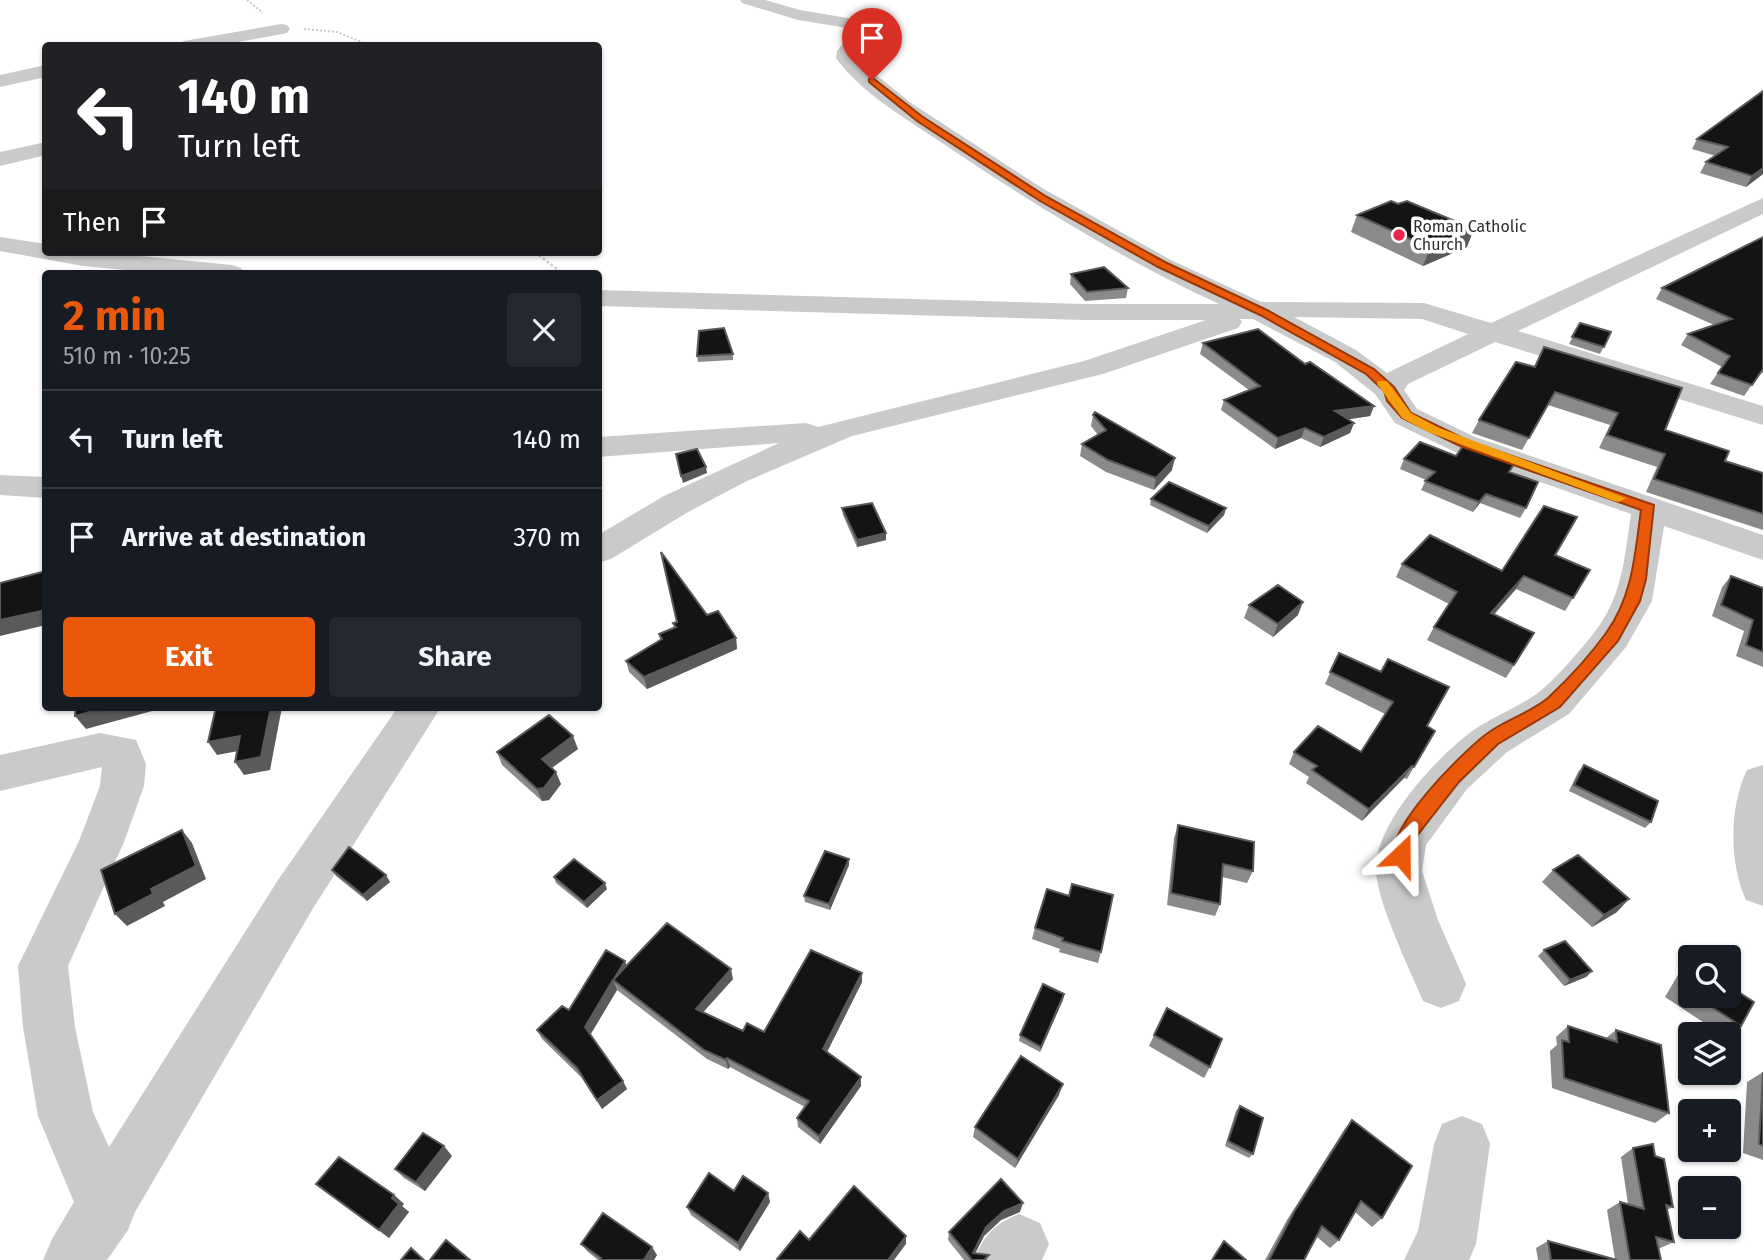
<!DOCTYPE html>
<meta charset="utf-8">
<style>
:root{--surface:#171b24;--page:#242831;--text:#f1f3f6;--muted:#9ea1a6;--line:#363941;--accent:#ea580c}
body{margin:0;font-family:"Fira Sans",sans-serif;background:var(--page);color:var(--text);height:100vh;display:flex;flex-direction:column;font-size:26px;white-space:nowrap}
*{box-sizing:border-box;margin:0}
p{font-size:23px;color:var(--muted)}
.icon{flex:none;width:38px;height:38px;fill:none;stroke:currentColor;stroke-width:2;stroke-linecap:round;stroke-linejoin:round}
.map{position:relative;flex:1;overflow:hidden}
.panel{position:absolute;left:42px;top:270px;width:560px;height:441px;display:flex;flex-direction:column;background:var(--surface);border-radius:7px;box-shadow:0 2px 5px #0004}
.panel>*{flex:none}
.hud{position:absolute;left:42px;top:42px;width:560px;height:214px;border-radius:7px;box-shadow:0 2px 5px #0004;background:#202124;color:#fff;overflow:hidden}
.fabs{position:absolute;left:1678px;top:945px;display:grid;gap:14px}
.fabs a{display:grid;place-items:center;width:63px;height:63px;border-radius:7px;background:var(--surface);box-shadow:0 2px 5px #0004;font-size:35px}
.pin{position:absolute;display:grid;place-items:center;width:60px;height:60px;color:#fff;margin:-72px -30px;border-radius:50% 50% 50% 0;rotate:-45deg;box-shadow:0 0 7px #0007}
.pin .icon{rotate:45deg}
.me{position:absolute;width:77px;margin:-38px;rotate:23deg;stroke-linejoin:round;filter:drop-shadow(0 0 5px #0008)}
.turn{display:flex;align-items:center;gap:24px;height:147px;padding:0 21px;font-size:32px}
.turn .icon{width:91px;height:91px;stroke-width:2.5}
.turn b{display:block;font-size:49px;line-height:60px}
.then{display:flex;align-items:center;height:66px;padding:0 21px;background:#0003;gap:14px;font-size:26px}
.round{display:grid;place-items:center;flex:none;width:74px;height:74px;border-radius:7px;background:var(--page)}
.headline{display:flex;align-items:center;justify-content:space-between;height:119px;padding:0 21px}
h1{font-size:42px;font-weight:700;line-height:52px;color:var(--accent)}
.primary-button{display:flex;gap:14px;margin-top:auto;padding:14px 21px}
.primary-button a{flex:1;height:80px;border-radius:7px;background:var(--accent);color:#fff;font-size:28px;font-weight:700;line-height:80px;text-align:center}
.primary-button a+a{background:var(--page);color:var(--text)}
ul{padding:0;list-style:none}
li{display:flex;align-items:center;gap:21px;height:98px;padding:0 21px;border-top:2px solid var(--line)}
li div{flex:1}
li b{display:block;font-size:26px}
li em{font-style:normal}
.map>svg:first-child{display:block}
</style>
<div class="map">
<svg width="1763" height="1260" viewBox="0 0 1763 1260">
<rect width="100%" height="100%" fill="#fff"/>
<g fill="none" stroke-linecap="round" stroke-linejoin="round">
<path stroke="#cacaca" stroke-width="2" stroke-dasharray="2 2" stroke-linecap="butt" d="M 247,0 L 263,13
M 304,29 L 337,32 L 371,46"/>
<path stroke="#cacaca" stroke-width="2.5" stroke-dasharray="2.5 2.5" stroke-linecap="butt" d="M 535,252 L 562,273"/>
<path fill="#cacaca" fill-rule="evenodd" d="M 740,0 L 765,0 L 800,10 L 853,19 L 859,20 L 870,32 L 854,57 L 911,103 L 1042,188 L 1171,260 L 1261,302 L 1424,303 L 1491,323 L 1763,198 L 1763,214 L 1518,331 L 1763,406 L 1763,425 L 1495,342 L 1408,384 L 1404,390 L 1417,409 L 1475,437 L 1763,535 L 1763,560 L 1664,526 L 1652,601 L 1626,647 L 1569,714 L 1507,752 L 1467,789 L 1426,845 L 1422,871 L 1438,920 L 1466,984 L 1459,1001 L 1441,1008 L 1423,1001 C 1410,970 1377,902 1376,871 C 1373,824 1441,752 1478,727 C 1497,715 1520,706 1538,693 C 1554,681 1588,642 1599,626 C 1623,592 1625,553 1631,514 L 1453,451 L 1395,423 L 1375,394 L 1335,362 L 1253,319 L 1240,319 L 1242,322 L 1238,328 L 1103,374 L 852,436 L 747,481 L 688,512 L 611,559 L 598,563 L 598,535 L 664,496 L 779,443 L 598,457 L 598,437 L 806,423 L 818,427 L 1084,361 L 1206,320 L 1085,320 L 598,306 L 598,290 L 1085,304 L 1219,304 C 1121,259 1028,201 939,141 C 904,117 861,93 836,58 L 837,51 L 852,32 L 848,28 L 798,20 L 742,3 ZM 1294,317 L 1422,319 L 1468,334 L 1387,373 L 1356,350 Z
M 281,24 L 287,25 L 290,29 L 287,33 L 217,46 L 175,46 L 184,41 Z
M 46,65 L 46,77 L 0,87 L 0,75 Z
M 46,142 L 46,155 L 0,166 L 0,152 Z
M 0,237 L 46,244 L 46,252 L 99,252 L 232,265 L 241,268 L 245,273 L 156,273 L 83,266 L 0,251 Z
M 0,475 L 46,477 L 46,498 L 0,495 Z
M 398,707 L 441,707 L 312,910 L 135,1212 L 128,1230 L 107,1260 L 43,1260 L 52,1239 L 74,1202 L 38,1116 L 23,1027 L 18,966 L 79,841 L 100,786 L 102,767 L 0,791 L 0,755 L 100,733 L 136,740 L 146,764 L 144,786 L 124,842 L 68,966 L 75,1027 L 93,1112 L 109,1147 L 278,880 Z
M 1763,765 L 1763,906 L 1746,900 C 1729,863 1729,807 1747,770 Z
M 1462,1116 L 1482,1124 L 1490,1144 L 1476,1244 L 1469,1260 L 1404,1260 L 1418,1231 L 1434,1144 L 1442,1124 Z
M 1019,1214 L 1040,1223 L 1049,1244 L 1042,1260 L 974,1260 C 984,1235 994,1224 1019,1214 Z"/>
</g>
<path fill="#8a8a8a" d="M 1763,91 L 1763,174 L 1746,187 L 1700,173 L 1706,162 L 1716,156 L 1692,149 L 1697,139 Z
M 1357,215 L 1467,247 L 1423,266 L 1351,232 Z
M 1763,237 L 1763,373 L 1761,372 L 1744,396 L 1710,384 L 1722,367 L 1681,345 L 1688,334 L 1714,325 L 1656,299 L 1662,288 Z
M 1071,274 L 1128,288 L 1126,298 L 1085,301 L 1070,284 Z
M 1580,323 L 1611,332 L 1600,354 L 1569,344 Z
M 1203,343 L 1305,364 L 1374,406 L 1370,416 L 1348,419 L 1354,423 L 1350,433 L 1320,447 L 1301,438 L 1275,449 L 1221,410 L 1224,400 L 1249,390 L 1200,354 Z
M 1544,347 L 1665,430 L 1725,461 L 1763,473 L 1763,530 L 1646,492 L 1657,467 L 1599,448 L 1610,425 L 1548,405 L 1522,450 L 1472,433 L 1479,420 L 1534,367 Z
M 733,354 L 733,360 L 698,362 L 697,356 Z
M 1093,415 L 1172,470 L 1154,490 L 1106,472 L 1080,456 L 1082,444 L 1098,435 L 1091,426 Z
M 1456,456 L 1509,473 L 1526,508 L 1520,518 L 1480,503 L 1473,512 L 1421,490 L 1426,480 L 1400,469 L 1404,459 Z
M 1151,499 L 1226,508 L 1224,515 L 1207,533 L 1150,505 Z
M 842,508 L 886,540 L 857,547 L 843,515 Z
M 1555,555 L 1590,570 L 1565,611 L 1516,589 L 1494,615 L 1534,633 L 1506,678 L 1427,640 L 1434,627 L 1449,604 L 1396,577 L 1402,564 L 1502,571 Z
M 1731,576 L 1763,588 L 1763,667 L 1736,656 L 1744,631 L 1712,616 L 1722,587 Z
M 1249,605 L 1298,615 L 1273,637 L 1244,618 Z
M 707,615 L 736,638 L 737,649 L 647,689 L 629,672 L 626,661 L 660,640 L 659,634 L 674,628 L 673,623 Z
M 1339,653 L 1427,726 L 1435,731 L 1407,779 L 1404,778 L 1362,821 L 1306,783 L 1309,777 L 1289,764 L 1294,752 L 1361,752 L 1385,714 L 1325,684 Z
M 578,749 L 552,768 L 561,784 L 549,800 L 542,801 L 502,765 L 497,752 Z
M 1584,765 L 1651,822 L 1645,828 L 1569,791 L 1578,772 Z
M 1178,825 L 1253,871 L 1247,883 L 1222,877 L 1220,904 L 1215,916 L 1167,905 L 1174,838 Z
M 849,859 L 849,865 L 830,910 L 805,902 L 804,896 Z
M 332,870 L 390,882 L 367,901 L 336,876 Z
M 1553,870 L 1617,912 L 1592,927 L 1542,882 Z
M 554,877 L 607,889 L 587,908 L 556,883 Z
M 1035,928 L 1101,952 L 1098,963 L 1059,952 L 1060,949 L 1032,939 Z
M 1544,950 L 1592,971 L 1586,977 L 1564,986 L 1538,956 Z
M 625,961 L 626,966 L 733,979 L 703,1012 L 743,1031 L 764,1032 L 862,973 L 862,982 L 827,1052 L 861,1086 L 820,1144 L 798,1127 L 797,1118 L 805,1107 L 730,1067 L 728,1069 L 707,1059 L 617,990 L 590,1035 L 627,1089 L 602,1109 L 581,1077 L 542,1039 L 537,1030 L 569,1010 Z
M 1690,964 L 1690,996 L 1729,996 L 1741,1026 L 1729,1034 L 1721,1034 L 1665,997 L 1679,973 Z
M 1064,994 L 1040,1052 L 1019,1041 L 1020,1035 Z
M 1167,1008 L 1210,1067 L 1204,1078 L 1149,1046 Z
M 1568,1026 L 1606,1038 L 1616,1030 L 1669,1113 L 1655,1123 L 1552,1088 L 1550,1051 L 1557,1045 L 1556,1037 Z
M 1763,1072 L 1763,1160 L 1743,1153 L 1747,1082 Z
M 1059,1095 L 1015,1168 L 973,1137 L 975,1127 Z
M 1240,1106 L 1253,1154 L 1249,1158 L 1225,1146 L 1236,1111 Z
M 1352,1120 L 1382,1218 L 1372,1227 L 1355,1212 L 1339,1240 L 1330,1248 L 1316,1236 L 1304,1260 L 1265,1260 L 1287,1220 L 1344,1130 Z
M 1633,1148 L 1655,1156 L 1673,1207 L 1667,1210 L 1674,1242 L 1658,1249 L 1661,1260 L 1538,1260 L 1536,1248 L 1548,1241 L 1615,1259 L 1607,1210 L 1620,1202 L 1628,1204 L 1621,1157 Z
M 452,1156 L 425,1191 L 404,1178 L 395,1169 Z
M 316,1184 L 394,1195 L 404,1204 L 402,1206 L 409,1212 L 389,1238 Z
M 734,1191 L 768,1193 L 770,1202 L 740,1251 L 691,1215 L 687,1207 Z
M 1020,1212 L 1001,1220 L 984,1236 L 975,1253 L 989,1255 L 987,1260 L 964,1260 L 948,1240 L 949,1232 Z
M 581,1244 L 657,1255 L 654,1260 L 598,1260 L 588,1252 Z"/>
<path fill="#5a5a5a" d="M 1763,168 L 1763,174 L 1746,187 L 1752,176 Z
M 1474,229 L 1467,247 L 1423,266 L 1430,248 Z
M 1374,406 L 1370,416 L 1332,422 L 1335,411 Z
M 1354,423 L 1350,433 L 1320,447 L 1324,437 Z
M 1305,428 L 1301,438 L 1275,449 L 1278,438 Z
M 1175,458 L 1172,470 L 1154,490 L 1156,478 Z
M 706,467 L 707,473 L 683,483 L 681,476 Z
M 1486,494 L 1480,503 L 1473,512 L 1479,502 Z
M 1226,508 L 1224,515 L 1207,533 L 1209,526 Z
M 886,533 L 886,540 L 857,547 L 857,540 Z
M 1524,576 L 1516,589 L 1483,626 L 1491,613 Z
M 1303,602 L 1298,615 L 1273,637 L 1278,624 Z
M 46,610 L 46,625 L 0,636 L 0,620 Z
M 736,638 L 737,649 L 647,689 L 644,677 Z
M 108,707 L 153,707 L 152,711 L 86,729 L 75,716 Z
M 271,707 L 282,707 L 270,770 L 244,775 L 235,762 Z
M 240,736 L 249,749 L 217,755 L 208,742 Z
M 573,736 L 578,749 L 547,771 L 542,759 Z
M 1412,766 L 1404,778 L 1362,821 L 1369,809 Z
M 556,772 L 561,784 L 549,800 L 542,801 L 537,789 Z
M 182,830 L 192,843 L 206,879 L 163,902 L 165,906 L 127,926 L 115,914 L 151,889 Z
M 849,859 L 849,865 L 830,910 L 829,904 Z
M 386,875 L 390,882 L 367,901 L 363,895 Z
M 605,883 L 607,889 L 587,908 L 584,902 Z
M 1629,899 L 1617,912 L 1592,927 L 1604,915 Z
M 625,961 L 628,971 L 614,979 Z
M 731,969 L 733,979 L 698,1018 L 696,1009 Z
M 1592,971 L 1586,977 L 1564,986 L 1570,980 Z
M 862,973 L 862,982 L 824,1058 L 823,1049 Z
M 613,980 L 617,990 L 589,1037 L 585,1027 Z
M 1064,994 L 1063,1000 L 1040,1052 L 1041,1047 Z
M 727,1058 L 730,1067 L 728,1069 L 726,1060 Z
M 861,1077 L 861,1086 L 820,1144 L 819,1136 Z
M 623,1081 L 627,1089 L 602,1109 L 597,1100 Z
M 1063,1084 L 1059,1095 L 1015,1168 L 1018,1159 Z
M 444,1146 L 452,1156 L 425,1191 L 416,1182 Z
M 768,1193 L 770,1202 L 740,1251 L 738,1243 Z
M 394,1195 L 404,1204 L 402,1206 L 409,1212 L 389,1238 L 379,1230 Z
M 1023,1203 L 1020,1212 L 1001,1220 L 984,1236 L 972,1260 L 973,1253 L 986,1227 L 1004,1211 Z
M 906,1236 L 906,1244 L 894,1260 L 888,1260 Z
M 652,1247 L 657,1255 L 654,1260 L 644,1260 Z"/>
<path fill="#141414" stroke="#5a5a5a" stroke-width="2" d="M 1763,91 L 1763,168 L 1752,176 L 1706,162 L 1728,147 L 1697,139 Z
M 1391,201 L 1398,204 L 1407,201 L 1474,229 L 1430,248 L 1357,215 Z
M 1763,237 L 1763,369 L 1752,385 L 1718,373 L 1730,356 L 1688,334 L 1732,319 L 1662,288 Z
M 1104,267 L 1128,288 L 1087,292 L 1071,274 Z
M 1580,323 L 1611,332 L 1604,347 L 1572,337 Z
M 724,328 L 733,354 L 697,356 L 699,331 Z
M 1258,329 L 1305,364 L 1310,362 L 1374,406 L 1335,411 L 1354,423 L 1324,437 L 1305,428 L 1278,438 L 1224,400 L 1260,386 L 1203,343 Z
M 1544,347 L 1682,388 L 1665,430 L 1729,451 L 1725,461 L 1763,473 L 1763,514 L 1654,479 L 1665,454 L 1607,435 L 1618,413 L 1555,392 L 1529,438 L 1479,420 L 1516,362 L 1535,367 Z
M 1095,412 L 1175,458 L 1156,478 L 1108,460 L 1082,444 L 1106,430 L 1093,415 Z
M 1420,442 L 1456,456 L 1463,446 L 1514,464 L 1509,472 L 1538,482 L 1526,508 L 1486,494 L 1479,502 L 1425,481 L 1435,472 L 1404,459 Z
M 697,449 L 706,467 L 681,476 L 676,454 Z
M 1169,482 L 1226,508 L 1209,526 L 1151,499 Z
M 872,503 L 886,533 L 857,540 L 842,508 Z
M 1544,506 L 1577,517 L 1555,555 L 1590,570 L 1573,598 L 1524,576 L 1491,613 L 1534,633 L 1514,665 L 1434,627 L 1457,592 L 1402,564 L 1430,535 L 1502,571 Z
M 661,552 L 707,615 L 718,611 L 736,638 L 644,677 L 626,661 L 662,639 L 659,634 L 676,627 L 673,623 L 677,622 Z
M 46,571 L 46,610 L 0,620 L 0,583 Z
M 1731,576 L 1763,588 L 1763,652 L 1746,645 L 1753,620 L 1721,605 Z
M 1278,585 L 1303,602 L 1278,624 L 1249,605 Z
M 1339,653 L 1381,672 L 1388,659 L 1449,687 L 1427,726 L 1435,731 L 1414,767 L 1412,766 L 1369,809 L 1312,770 L 1317,766 L 1294,752 L 1318,726 L 1361,752 L 1393,702 L 1330,672 Z
M 76,707 L 108,707 L 75,716 Z
M 216,707 L 271,707 L 261,757 L 235,762 L 240,736 L 208,742 Z
M 549,715 L 573,736 L 542,759 L 556,772 L 544,788 L 537,789 L 497,752 Z
M 1584,765 L 1658,801 L 1651,822 L 1574,785 Z
M 1178,825 L 1254,842 L 1253,871 L 1223,864 L 1220,904 L 1171,893 Z
M 182,830 L 196,866 L 151,889 L 153,894 L 115,914 L 101,870 Z
M 349,847 L 386,875 L 363,895 L 332,870 Z
M 825,851 L 849,859 L 829,904 L 804,896 Z
M 1578,855 L 1629,899 L 1604,915 L 1553,870 Z
M 574,859 L 605,883 L 584,902 L 554,877 Z
M 1072,884 L 1113,895 L 1101,952 L 1062,941 L 1063,938 L 1035,928 L 1047,889 L 1069,896 Z
M 667,923 L 731,969 L 696,1009 L 743,1031 L 747,1023 L 764,1032 L 811,950 L 862,973 L 823,1049 L 861,1077 L 819,1136 L 797,1118 L 809,1101 L 727,1058 L 726,1060 L 704,1050 L 613,980 L 585,1027 L 623,1081 L 597,1100 L 577,1068 L 537,1030 L 562,1006 L 569,1010 L 606,950 L 625,961 L 614,979 Z
M 1565,941 L 1592,971 L 1570,980 L 1544,950 Z
M 1690,966 L 1690,993 L 1679,985 Z
M 1043,984 L 1064,994 L 1041,1047 L 1020,1035 Z
M 1729,986 L 1754,1002 L 1741,1026 L 1695,996 L 1729,996 Z
M 1167,1008 L 1222,1039 L 1210,1067 L 1154,1035 Z
M 1568,1026 L 1617,1042 L 1616,1030 L 1661,1045 L 1669,1113 L 1564,1078 L 1562,1040 L 1569,1042 Z
M 1021,1056 L 1063,1084 L 1018,1159 L 975,1127 Z
M 1763,1072 L 1763,1146 L 1759,1144 Z
M 1240,1106 L 1263,1118 L 1253,1154 L 1228,1141 Z
M 1352,1120 L 1412,1166 L 1382,1218 L 1361,1201 L 1339,1240 L 1322,1226 L 1304,1260 L 1269,1260 L 1294,1212 Z
M 423,1133 L 444,1146 L 416,1182 L 395,1169 Z
M 1653,1144 L 1655,1156 L 1664,1159 L 1673,1207 L 1666,1205 L 1674,1242 L 1656,1237 L 1661,1260 L 1630,1260 L 1620,1202 L 1644,1209 L 1633,1148 Z
M 339,1157 L 394,1195 L 392,1198 L 399,1204 L 379,1230 L 316,1184 Z
M 709,1173 L 734,1191 L 743,1176 L 768,1193 L 738,1243 L 687,1207 Z
M 1001,1179 L 1023,1203 L 1004,1211 L 986,1227 L 973,1253 L 989,1255 L 984,1260 L 972,1260 L 949,1232 Z
M 854,1186 L 906,1236 L 888,1260 L 778,1260 L 777,1259 L 800,1231 L 809,1240 Z
M 603,1213 L 652,1247 L 644,1260 L 600,1260 L 601,1258 L 581,1244 Z
M 446,1240 L 470,1260 L 430,1260 Z
M 1224,1241 L 1246,1260 L 1212,1260 Z
M 1548,1241 L 1617,1260 L 1551,1260 Z
M 411,1248 L 424,1260 L 401,1260 Z"/>
<path fill="#ea580c" stroke="#983908" stroke-width="2" d="M 869,79 L 874,79 L 923,117 L 1047,197 L 1165,262 L 1267,310 L 1374,369 L 1394,387 L 1411,413 L 1469,441 L 1654,505 L 1646,579 L 1640,601 L 1618,641 L 1560,707 L 1498,744 L 1459,782 L 1413,841 L 1408,861 L 1395,861 C 1381,832 1462,753 1485,735 C 1504,720 1531,713 1549,697 C 1569,678 1591,654 1606,633 C 1633,596 1635,553 1641,510 L 1460,446 L 1402,418 L 1387,401 L 1384,391 L 1366,374 L 1260,315 L 1158,267 L 1040,201 L 917,121 L 869,82 Z"/>
<path fill="#f59e0b" d="M 1378,381 L 1387,381 L 1411,413 L 1437,427 L 1626,498 L 1619,502 L 1614,501 L 1428,432 L 1402,418 L 1377,384 Z"/>
<circle fill="#f0234f" stroke="#fff" stroke-width="2.5" cx="1399" cy="235" r="7"/>
<g text-anchor="middle" dominant-baseline="central" stroke-width="7" stroke-linejoin="round" paint-order="stroke">
<g font-size="16" fill="#2d2d2d" stroke="#fff" text-anchor="start">
<text x="1413" y="226">Roman Catholic<tspan x="1413" dy="18">Church</tspan></text>
</g>
</g>
</svg>
<div class="fabs">
<a><svg class="icon" aria-label="search" viewBox="0 0 24 24"><circle cx="10" cy="10" r="6"/><path d="M15 15l6 6"/></svg></a>
<a><svg class="icon" aria-label="layers" viewBox="0 0 24 24"><path d="M12 4l9 5-9 5-9-5zM3 14l9 5 9-5"/></svg></a>
<a>+</a>
<a>−</a>
</div>
<div class="pin" style="left:872px;top:80px;background:#d93025"><svg class="icon" aria-label="arrive" viewBox="0 0 24 24"><path d="M6 21V4h12l-3 4 3 4H6"/></svg></div>
<svg class="me" style="left:1401px;top:855px" viewBox="-20 -20 40 40"><path d="M0-17L14 15 0 8-14 15z" fill="#ea580c" stroke="#fff" stroke-width="4"/></svg>
<div class="hud">
<div class="turn"><svg class="icon" aria-label="left" viewBox="0 0 24 24"><path d="M17 20v-9H6M10 6l-5 5 5 5"/></svg><div><b>140 m</b>Turn left</div></div>
<div class="then">Then<svg class="icon" aria-label="arrive" viewBox="0 0 24 24"><path d="M6 21V4h12l-3 4 3 4H6"/></svg></div>
</div>
<section class="panel">
<div class="headline"><div><h1>2 min</h1><p>510 m · 10:25</p></div><a class="round"><svg class="icon" aria-label="close" viewBox="0 0 24 24"><path d="M6 6l12 12M18 6L6 18"/></svg></a></div>
<ul>
<li><svg class="icon" aria-label="left" viewBox="0 0 24 24"><path d="M17 20v-9H6M10 6l-5 5 5 5"/></svg><div><b>Turn left</b></div><em>140 m</em></li>
<li><svg class="icon" aria-label="arrive" viewBox="0 0 24 24"><path d="M6 21V4h12l-3 4 3 4H6"/></svg><div><b>Arrive at destination</b></div><em>370 m</em></li>
</ul>
<div class="primary-button"><a>Exit</a><a>Share</a></div>
</section>
</div>
